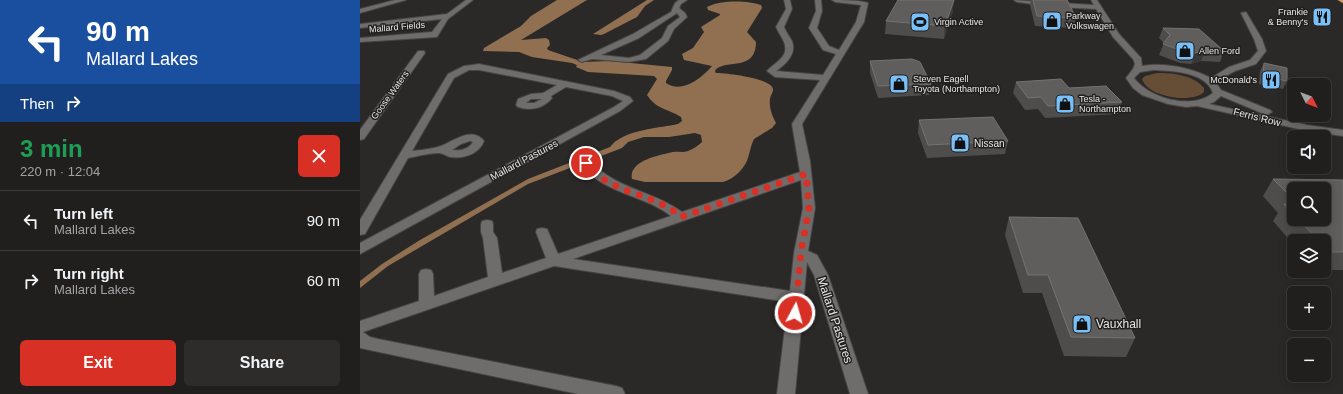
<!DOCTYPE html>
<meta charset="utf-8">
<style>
:root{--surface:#201f1e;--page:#2d2c2b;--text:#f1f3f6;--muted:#a2a2a4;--line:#3d3d3c;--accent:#d93025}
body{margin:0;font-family:Helvetica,sans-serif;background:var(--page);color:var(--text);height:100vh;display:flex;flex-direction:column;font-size:15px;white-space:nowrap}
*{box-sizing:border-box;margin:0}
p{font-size:13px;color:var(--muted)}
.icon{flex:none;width:22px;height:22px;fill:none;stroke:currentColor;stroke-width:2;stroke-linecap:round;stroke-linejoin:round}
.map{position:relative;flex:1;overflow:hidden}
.drawer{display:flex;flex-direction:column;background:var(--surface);width:360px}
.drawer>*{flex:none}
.guide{background:#1a4fa0;color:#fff;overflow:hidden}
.needle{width:26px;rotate:132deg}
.fabs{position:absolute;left:927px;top:78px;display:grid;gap:8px}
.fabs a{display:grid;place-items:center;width:44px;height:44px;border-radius:6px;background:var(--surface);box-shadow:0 2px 10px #0003,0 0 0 1px var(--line);font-size:20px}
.pin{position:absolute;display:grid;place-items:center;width:34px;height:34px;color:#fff;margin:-17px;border:2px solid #fff;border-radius:50%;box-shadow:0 1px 4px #0007}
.me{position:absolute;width:44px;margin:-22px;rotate:6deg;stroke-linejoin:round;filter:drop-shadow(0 0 3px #0008)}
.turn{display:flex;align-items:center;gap:14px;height:84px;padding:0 20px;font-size:18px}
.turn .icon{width:52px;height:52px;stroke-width:2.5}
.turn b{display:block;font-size:28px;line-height:34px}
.then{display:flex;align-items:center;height:38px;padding:0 20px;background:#0003;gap:8px;font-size:15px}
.round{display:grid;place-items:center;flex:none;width:42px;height:42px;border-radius:6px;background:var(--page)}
.headline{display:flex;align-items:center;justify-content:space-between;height:68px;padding:0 20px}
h1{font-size:24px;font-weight:700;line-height:30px;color:#1e9e55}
.cta{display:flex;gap:8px;margin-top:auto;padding:8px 20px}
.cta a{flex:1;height:46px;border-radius:6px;background:var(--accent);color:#fff;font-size:16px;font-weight:700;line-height:46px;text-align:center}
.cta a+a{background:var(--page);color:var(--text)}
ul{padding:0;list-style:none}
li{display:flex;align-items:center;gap:12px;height:60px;padding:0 20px;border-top:1px solid var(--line)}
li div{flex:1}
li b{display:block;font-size:15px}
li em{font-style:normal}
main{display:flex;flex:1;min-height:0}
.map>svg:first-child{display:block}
</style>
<main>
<section class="drawer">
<div class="guide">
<div class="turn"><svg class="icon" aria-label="left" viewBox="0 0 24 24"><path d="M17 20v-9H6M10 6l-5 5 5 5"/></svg><div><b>90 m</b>Mallard Lakes</div></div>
<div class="then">Then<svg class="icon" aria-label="right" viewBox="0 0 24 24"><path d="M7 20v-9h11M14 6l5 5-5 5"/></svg></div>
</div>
<div class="headline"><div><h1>3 min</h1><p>220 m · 12:04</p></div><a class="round" style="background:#d93025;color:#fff"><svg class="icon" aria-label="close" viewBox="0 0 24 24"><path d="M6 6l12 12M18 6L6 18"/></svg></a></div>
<ul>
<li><svg class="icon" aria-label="left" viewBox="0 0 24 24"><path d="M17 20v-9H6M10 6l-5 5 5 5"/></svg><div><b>Turn left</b><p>Mallard Lakes</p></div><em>90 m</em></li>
<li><svg class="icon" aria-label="right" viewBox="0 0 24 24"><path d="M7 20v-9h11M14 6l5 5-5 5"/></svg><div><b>Turn right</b><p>Mallard Lakes</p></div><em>60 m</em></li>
</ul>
<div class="cta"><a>Exit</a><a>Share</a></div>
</section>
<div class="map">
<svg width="983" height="394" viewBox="0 0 983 394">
<rect width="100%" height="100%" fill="#2b2928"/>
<path fill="#654d36" d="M 797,73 C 814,73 833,75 844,88 L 844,92 C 832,104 787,97 782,79 L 785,76 Z"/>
<path fill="#907051" d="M 197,0 L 227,0 L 161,40 L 186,38 L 189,40 L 190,45 L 187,48 L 188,50 L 223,62 L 250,61 L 312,67 L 312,70 L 306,81 L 306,83 C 322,94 342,78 352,66 L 324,60 L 322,54 L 333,48 L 344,32 L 341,27 L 360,15 L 360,14 L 348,10 L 347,7 C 360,0 387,0 401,5 L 402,8 L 387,32 L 396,42 C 396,73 363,58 355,71 L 356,73 C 365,73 414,78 413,90 C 413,93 410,96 410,99 C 409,108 412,115 416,123 L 412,128 L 394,139 C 391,145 390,151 388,158 C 385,168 374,179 363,182 L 285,182 L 272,179 C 268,161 299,155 313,152 C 318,151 323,153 328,151 C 333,149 338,146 342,142 L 341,135 L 335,133 L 309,137 L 284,137 L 268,142 L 262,148 L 168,184 L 28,266 L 0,288 L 0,281 L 22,264 L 60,240 L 168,179 L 250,147 C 252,145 254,142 256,141 C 273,129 299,128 318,124 L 322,121 L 321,117 C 307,108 297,110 287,95 L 297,79 L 294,76 L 228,72 L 216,67 L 217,65 L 212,63 L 172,57 L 159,52 L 123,51 L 124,48 L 161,26 L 171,16 Z
M 287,0 L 294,0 L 285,6 L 277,17 L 244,34 L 241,35 L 233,34 Z"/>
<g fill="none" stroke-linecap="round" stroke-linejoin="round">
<defs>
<path id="minor" d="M 35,0 L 46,0 L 0,13 L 0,9 Z
M 106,0 L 113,0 L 88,19 L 77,37 L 0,42 L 0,38 L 72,32 L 82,19 L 0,28 L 0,24 L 87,14 Z
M 319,0 L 327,0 L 321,4 L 319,8 L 325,13 L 327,17 L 314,29 L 308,41 L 286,59 L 269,62 L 232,59 L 222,62 L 218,60 L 273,34 L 290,24 L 311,12 L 315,3 ZM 317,13 L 320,17 L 308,26 L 302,38 L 280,55 L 269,58 L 241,55 L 279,38 Z
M 424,0 L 430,0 L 432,9 L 424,27 C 426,32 429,36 432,41 C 437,54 426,64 416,71 L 463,75 L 476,54 L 463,50 L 449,28 L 456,11 L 455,0 L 461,0 L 462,11 L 457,28 L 469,46 L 479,50 L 496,22 L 501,5 L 475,2 L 472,0 C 482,0 500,0 508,3 L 504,22 L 442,124 L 450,161 L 455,208 L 448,251 L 457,255 L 468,275 L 508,394 L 490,394 L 454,275 L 447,262 L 435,394 L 417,394 L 428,302 L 194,266 L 3,332 L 10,337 L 18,339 L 256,386 L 262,388 L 265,394 L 218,394 L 0,348 L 0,321 L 59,301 L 59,274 L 61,270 L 66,269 L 71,270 L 73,274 L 74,296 L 128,277 L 123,238 L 121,232 L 121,224 L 122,221 L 127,220 L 132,221 L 133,224 L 133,232 L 137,238 L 142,273 L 186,258 L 176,232 L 177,229 L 182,228 L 187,229 L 198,254 L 311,216 C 283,194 242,194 220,163 L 222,161 L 230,161 C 257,190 292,190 322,212 L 440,172 L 432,124 L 460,80 L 415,77 L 407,71 C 415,62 430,57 424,42 C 422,37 418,32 416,27 L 426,9 ZM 441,180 L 443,208 L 434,253 L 430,291 L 213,259 Z
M 654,0 L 734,5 L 731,0 L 737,0 L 759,34 L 781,58 L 782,66 C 804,62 832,68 851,78 L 869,67 L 890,60 L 898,51 L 894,39 L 881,13 L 886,12 L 902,39 L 906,51 L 896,64 L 875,71 L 860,79 L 856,83 L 861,90 L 910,110 L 912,112 L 907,115 L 904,114 L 861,96 L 854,102 L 849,104 L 947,125 L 983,130 L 983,136 L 947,131 L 837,106 L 826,107 L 808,104 L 782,95 L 773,88 L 766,78 L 773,69 L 775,64 L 773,59 L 753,37 L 736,9 L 695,7 L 657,2 ZM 794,70 C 813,71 846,72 853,93 C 832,110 790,99 774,78 L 780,72 Z
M 58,51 L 64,51 L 65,53 L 4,139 L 0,140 L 0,130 Z
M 119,64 L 254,91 L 270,97 L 273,101 L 260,111 L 0,254 L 0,243 L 254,107 L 263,101 L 252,96 L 206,87 L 191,96 L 192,98 C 183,109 170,111 158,107 L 156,105 L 158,99 L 171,94 L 183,93 L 197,85 L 119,70 L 109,70 L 94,78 L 52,151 C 62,150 72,149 81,146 C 94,141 112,126 124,141 C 119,154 104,159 90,157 C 87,156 82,153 79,153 C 70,153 58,156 48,158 L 5,234 L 0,235 L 0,220 L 88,74 L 104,66 ZM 171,99 L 182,99 L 174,103 L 166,103 ZM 110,141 L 113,142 C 108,150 100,151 92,150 L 101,144 Z"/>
<path id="highway" d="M 978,0 L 983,0 L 983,3 Z"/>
</defs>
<use href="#minor" stroke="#474543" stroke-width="2"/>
<use href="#highway" stroke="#474543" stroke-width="2"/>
<use href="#minor" fill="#6f6d6b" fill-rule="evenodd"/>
<use href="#highway" fill="#d79d64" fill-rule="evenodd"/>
</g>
<path fill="#4f4d4b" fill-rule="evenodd" d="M 671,0 L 707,0 L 716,18 L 713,28 L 675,26 L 670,5 Z
M 593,11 L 584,39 L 525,34 L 526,21 Z
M 803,28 L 864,51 L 860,62 L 841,61 L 831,64 L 820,63 L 799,55 L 804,43 L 799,38 Z
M 510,61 L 571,84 L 569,95 L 518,98 L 510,73 Z
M 904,63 L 927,81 L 923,89 L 899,84 L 900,71 Z
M 656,82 L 709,88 L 762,102 L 758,114 L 685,118 L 678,109 L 665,110 L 653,93 Z
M 559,120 L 648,141 L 645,154 L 567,158 L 558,133 Z
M 913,179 L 983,180 L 983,270 L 964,270 L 964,241 L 934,241 L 934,245 L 913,221 L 918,213 L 903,196 ZM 934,189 L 964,219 L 934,219 Z
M 649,217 L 775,338 L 766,357 L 704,356 L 682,293 L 663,293 L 645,235 Z"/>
<path fill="#3a3836" d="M 594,0 L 593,11 L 584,39 L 585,26 Z
M 846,50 L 841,61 L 831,64 L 835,53 Z"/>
<path fill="#605e5c" stroke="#757371" d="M 538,0 L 594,0 L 585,26 L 526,21 Z
M 673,0 L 707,0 L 716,18 L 677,16 Z
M 803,28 L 839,29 L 864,51 L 846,50 L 835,53 L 825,52 L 803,44 L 810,35 Z
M 552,59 L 560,62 L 571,84 L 518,86 L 510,61 Z
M 904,63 L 927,68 L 927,81 L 903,76 Z
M 701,79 L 709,88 L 746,86 L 762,102 L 688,106 L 681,97 L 668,98 L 656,82 Z
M 633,117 L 648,141 L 568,145 L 559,120 Z
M 913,179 L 983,180 L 983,252 L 969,252 L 964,246 L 964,241 L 959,241 L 938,219 L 964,219 L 964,189 L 934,189 L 934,200 Z
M 924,204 L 934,204 L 934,215 Z
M 649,217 L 718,218 L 775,338 L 711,337 L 688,275 L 668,275 Z"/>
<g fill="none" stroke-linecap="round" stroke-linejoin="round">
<path stroke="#d93025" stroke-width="7" stroke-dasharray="0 12.6" d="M 226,163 C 248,194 296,193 321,217 L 446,174 L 449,208 L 441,252 L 435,313"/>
</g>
<defs>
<symbol id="restaurant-square" viewBox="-11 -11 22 22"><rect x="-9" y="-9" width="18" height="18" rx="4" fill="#79bff8" stroke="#22201e"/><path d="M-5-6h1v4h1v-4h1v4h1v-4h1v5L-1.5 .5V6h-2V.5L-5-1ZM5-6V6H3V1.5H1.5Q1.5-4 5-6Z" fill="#111"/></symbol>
<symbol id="shop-square" viewBox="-11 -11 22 22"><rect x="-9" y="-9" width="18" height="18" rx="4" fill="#79bff8" stroke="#22201e"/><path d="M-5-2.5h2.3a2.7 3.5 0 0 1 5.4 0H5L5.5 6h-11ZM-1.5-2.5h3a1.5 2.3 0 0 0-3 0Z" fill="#111"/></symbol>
<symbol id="stadium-square" viewBox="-11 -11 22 22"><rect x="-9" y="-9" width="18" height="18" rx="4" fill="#79bff8" stroke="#22201e"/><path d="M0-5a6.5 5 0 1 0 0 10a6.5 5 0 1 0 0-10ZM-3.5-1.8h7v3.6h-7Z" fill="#111"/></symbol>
</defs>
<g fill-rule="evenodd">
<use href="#restaurant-square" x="951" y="6" width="22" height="22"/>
<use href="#shop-square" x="681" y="10" width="22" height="22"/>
<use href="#stadium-square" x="549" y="11" width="22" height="22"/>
<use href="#shop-square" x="814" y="40" width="22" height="22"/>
<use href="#restaurant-square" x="900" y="69" width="22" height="22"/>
<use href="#shop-square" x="528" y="73" width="22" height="22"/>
<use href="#shop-square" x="694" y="93" width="22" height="22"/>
<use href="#shop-square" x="589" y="132" width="22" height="22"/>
<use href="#shop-square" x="711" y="313" width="22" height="22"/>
</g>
<g text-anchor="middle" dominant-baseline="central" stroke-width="3" stroke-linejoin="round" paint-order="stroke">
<g font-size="9" fill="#e7e6e4" stroke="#22201e" text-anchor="start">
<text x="948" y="12" text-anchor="end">Frankie<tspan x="948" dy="10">&amp; Benny's</tspan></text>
<text x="706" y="16">Parkway<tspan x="706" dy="10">Volkswagen</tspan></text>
<text x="574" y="22">Virgin Active</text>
<text x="839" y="51">Allen Ford</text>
<text x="553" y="79">Steven Eagell<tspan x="553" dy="10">Toyota (Northampton)</tspan></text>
<text x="897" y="80" text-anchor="end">McDonald's</text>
<text x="719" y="99">Tesla -<tspan x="719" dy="10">Northampton</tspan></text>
</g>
<g font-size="9" fill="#e7e6e4" stroke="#22201e">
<text transform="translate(37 27) rotate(-5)">Mallard Fields</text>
<text transform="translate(30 95) rotate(-54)">Goose Waters</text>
</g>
<g font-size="10" fill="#e7e6e4" stroke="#22201e">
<text transform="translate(897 117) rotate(14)">Ferris Row</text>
<text transform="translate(164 160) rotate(-28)">Mallard Pastures</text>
</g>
<g font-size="10" fill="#e7e6e4" stroke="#22201e" text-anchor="start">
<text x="614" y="143">Nissan</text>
</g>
<g font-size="12" fill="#e7e6e4" stroke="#22201e">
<text transform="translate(475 320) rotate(72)">Mallard Pastures</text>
</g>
<g font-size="12" fill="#e7e6e4" stroke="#22201e" text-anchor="start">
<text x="736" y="324">Vauxhall</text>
</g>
</g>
</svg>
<div class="fabs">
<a><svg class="needle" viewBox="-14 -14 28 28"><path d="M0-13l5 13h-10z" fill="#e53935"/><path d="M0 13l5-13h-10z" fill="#a2a2a4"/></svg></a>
<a><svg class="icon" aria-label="sound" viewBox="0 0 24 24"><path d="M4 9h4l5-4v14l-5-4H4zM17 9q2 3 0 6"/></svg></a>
<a><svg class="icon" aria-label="search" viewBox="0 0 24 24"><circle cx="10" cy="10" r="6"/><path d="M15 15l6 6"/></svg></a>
<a><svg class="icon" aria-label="layers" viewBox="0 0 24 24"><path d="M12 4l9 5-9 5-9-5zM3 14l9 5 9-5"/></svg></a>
<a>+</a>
<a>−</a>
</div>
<div class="pin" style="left:226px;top:163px;background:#d93025"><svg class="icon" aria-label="arrive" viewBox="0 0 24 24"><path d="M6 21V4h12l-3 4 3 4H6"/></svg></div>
<svg class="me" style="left:435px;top:313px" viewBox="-20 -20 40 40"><circle r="17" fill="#d93025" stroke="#fff" stroke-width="3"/><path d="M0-11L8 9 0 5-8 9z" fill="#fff"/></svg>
</div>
</main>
